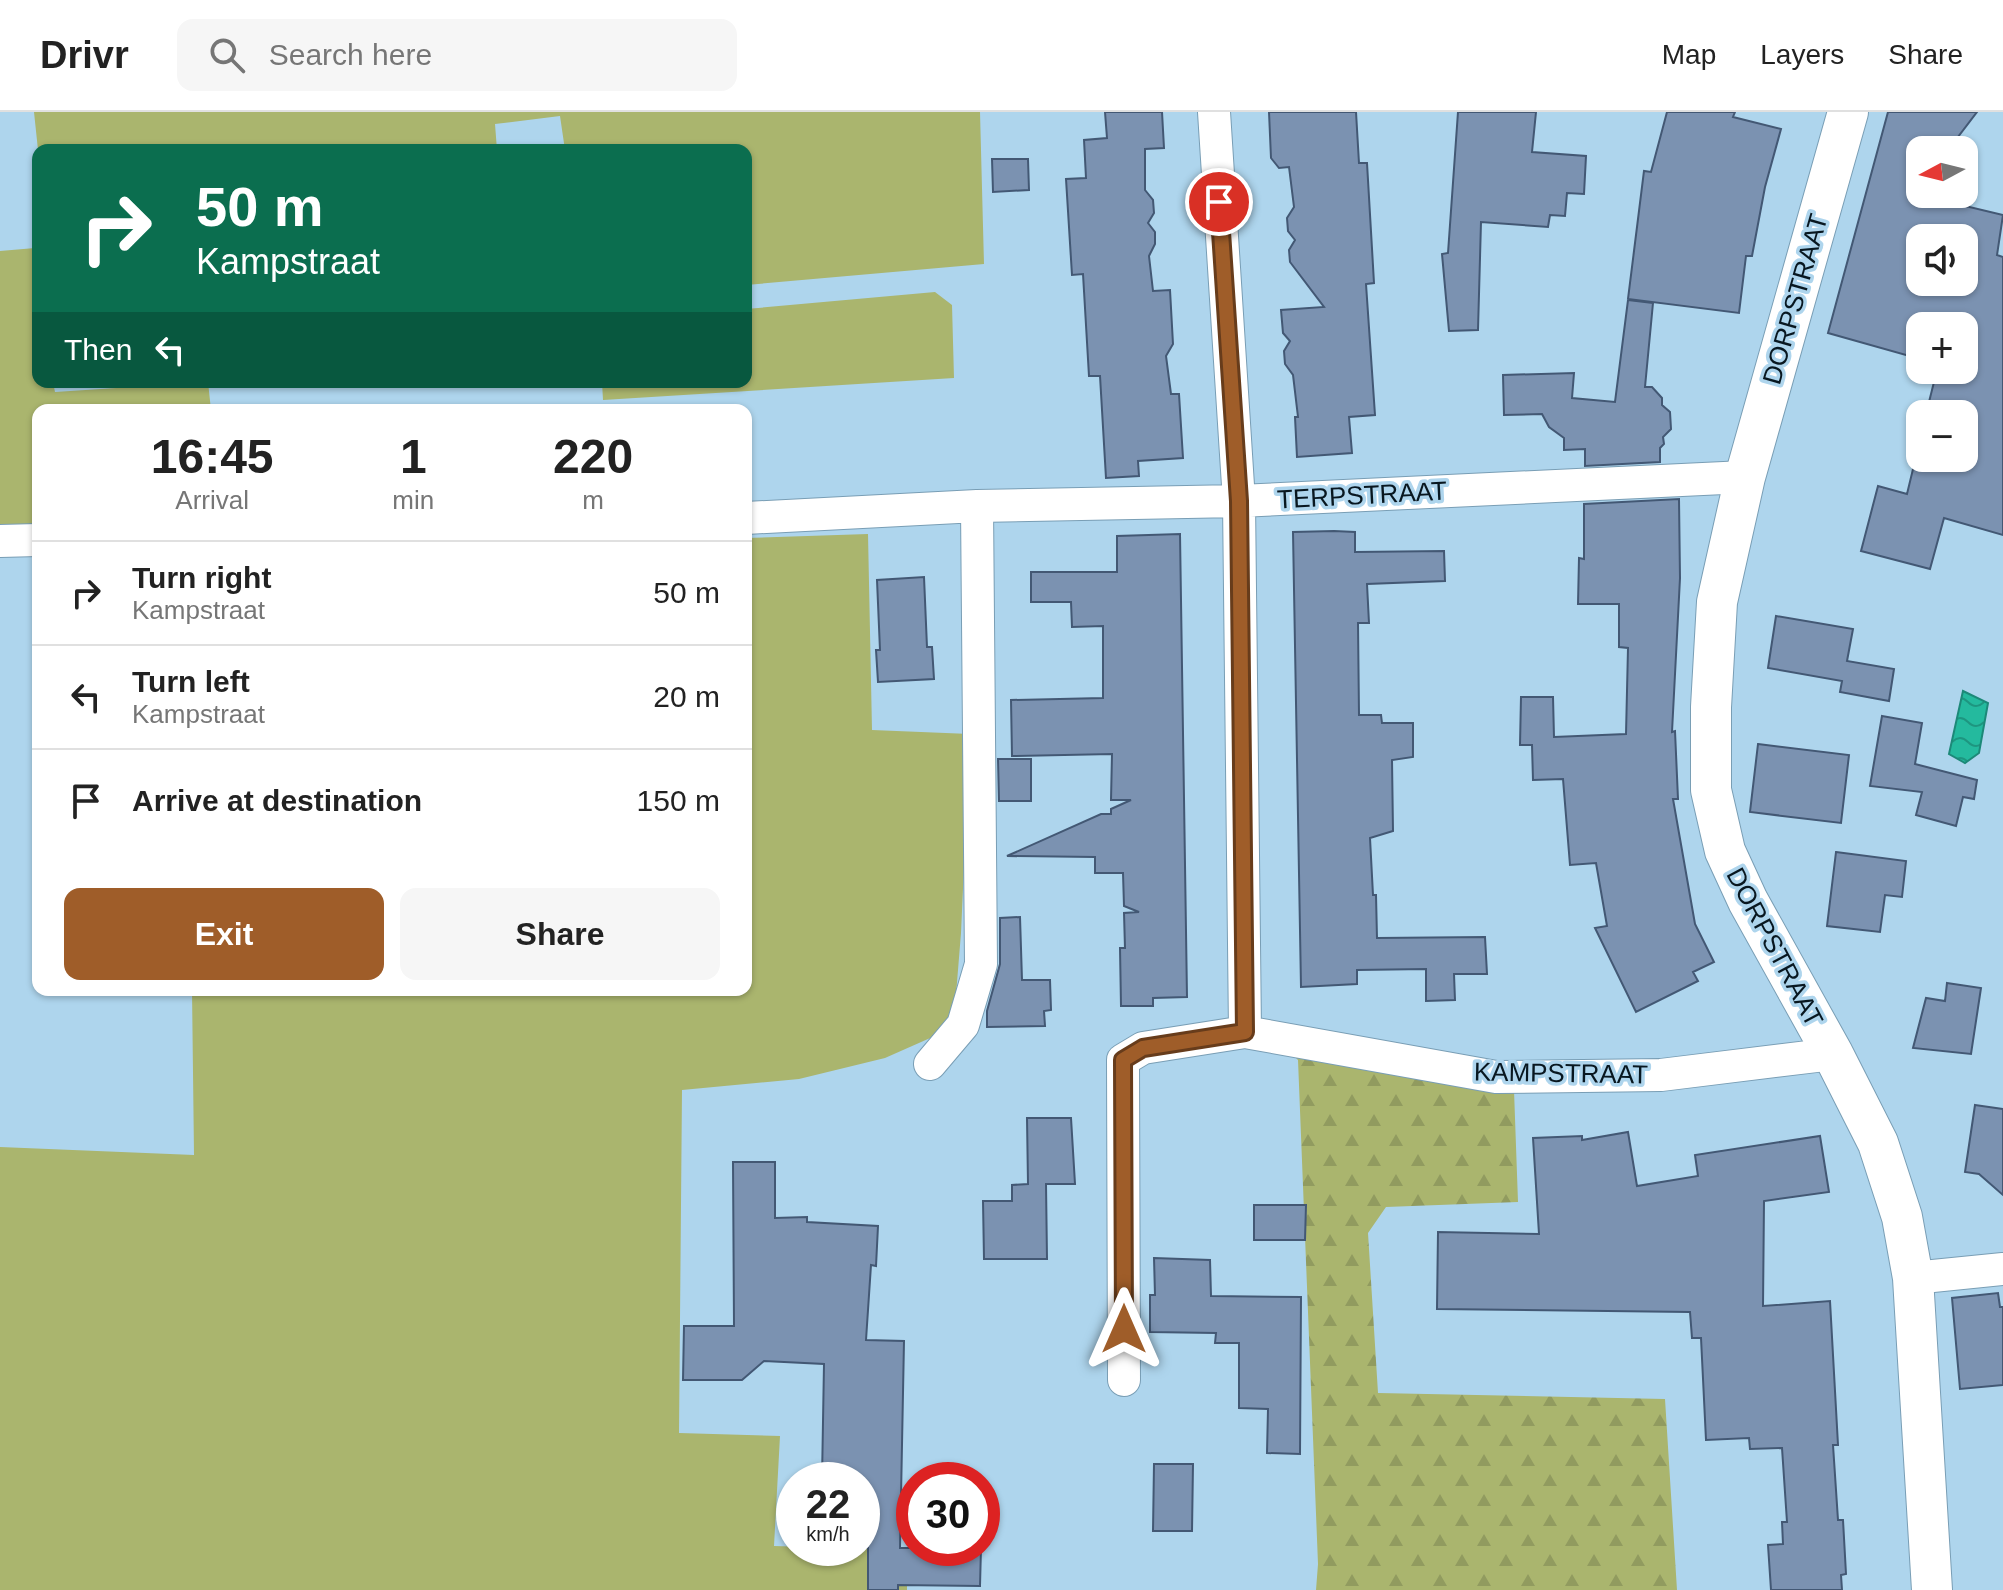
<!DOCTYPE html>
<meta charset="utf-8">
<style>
:root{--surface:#fff;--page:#f6f6f6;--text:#222;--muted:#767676;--line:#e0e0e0;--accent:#9f5d29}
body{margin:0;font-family:Arial,sans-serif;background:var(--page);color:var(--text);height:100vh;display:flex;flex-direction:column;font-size:30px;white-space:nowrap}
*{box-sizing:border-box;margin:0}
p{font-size:26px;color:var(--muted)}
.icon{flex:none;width:44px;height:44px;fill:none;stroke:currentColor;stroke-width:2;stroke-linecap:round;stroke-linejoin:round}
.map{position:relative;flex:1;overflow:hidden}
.sheet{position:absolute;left:32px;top:292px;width:720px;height:592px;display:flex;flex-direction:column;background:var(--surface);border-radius:16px;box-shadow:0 2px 6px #0004}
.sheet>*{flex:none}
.hud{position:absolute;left:32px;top:32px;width:720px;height:244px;border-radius:16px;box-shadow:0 2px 6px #0004;background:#0b6e4f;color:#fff;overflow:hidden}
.needle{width:52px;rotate:263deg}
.controls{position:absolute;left:1906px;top:24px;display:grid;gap:16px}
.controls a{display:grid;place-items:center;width:72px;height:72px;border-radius:16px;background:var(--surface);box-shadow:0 2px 6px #0004;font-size:40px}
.speed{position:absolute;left:776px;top:1350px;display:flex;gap:16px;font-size:40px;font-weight:700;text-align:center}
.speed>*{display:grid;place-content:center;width:104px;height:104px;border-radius:50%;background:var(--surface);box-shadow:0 2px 6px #0004;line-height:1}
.speed small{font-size:20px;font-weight:400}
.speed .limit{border:12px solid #d22;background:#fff;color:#111}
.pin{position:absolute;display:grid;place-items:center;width:68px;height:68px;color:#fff;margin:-34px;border:4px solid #fff;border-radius:50%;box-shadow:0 2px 8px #0007}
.me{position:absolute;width:88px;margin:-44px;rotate:0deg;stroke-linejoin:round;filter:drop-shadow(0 0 6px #0008)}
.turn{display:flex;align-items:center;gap:28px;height:168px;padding:0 32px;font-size:36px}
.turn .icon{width:104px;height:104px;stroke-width:2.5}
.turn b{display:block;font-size:56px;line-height:68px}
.then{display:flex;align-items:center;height:76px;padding:0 32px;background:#0003;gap:16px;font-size:30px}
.eta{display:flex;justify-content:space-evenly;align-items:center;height:136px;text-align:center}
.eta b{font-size:48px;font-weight:600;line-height:56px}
.action{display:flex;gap:16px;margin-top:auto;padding:16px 32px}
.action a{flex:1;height:92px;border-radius:16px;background:var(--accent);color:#fff;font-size:32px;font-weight:600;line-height:92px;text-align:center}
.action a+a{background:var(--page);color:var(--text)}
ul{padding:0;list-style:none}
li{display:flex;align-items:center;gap:24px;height:104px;padding:0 32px;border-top:2px solid var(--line)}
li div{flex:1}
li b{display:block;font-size:30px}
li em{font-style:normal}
header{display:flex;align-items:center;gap:48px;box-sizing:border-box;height:112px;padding:0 40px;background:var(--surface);border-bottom:2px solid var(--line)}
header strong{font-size:38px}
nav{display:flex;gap:44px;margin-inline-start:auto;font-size:28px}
.search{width:560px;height:72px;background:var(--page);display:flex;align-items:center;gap:20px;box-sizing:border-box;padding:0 28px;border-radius:16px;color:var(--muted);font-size:30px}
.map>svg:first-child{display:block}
</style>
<header>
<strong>Drivr</strong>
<div class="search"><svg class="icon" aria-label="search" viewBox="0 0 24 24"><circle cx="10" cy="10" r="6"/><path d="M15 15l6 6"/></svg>Search here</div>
<nav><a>Map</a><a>Layers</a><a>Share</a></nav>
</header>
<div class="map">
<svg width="2003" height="1478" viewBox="0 0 2003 1478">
<defs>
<pattern id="forest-firs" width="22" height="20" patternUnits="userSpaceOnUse" patternTransform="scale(2)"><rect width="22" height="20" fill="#aab56e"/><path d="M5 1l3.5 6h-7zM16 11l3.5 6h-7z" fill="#919b5f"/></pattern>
<pattern id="water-waves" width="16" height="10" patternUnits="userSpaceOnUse" patternTransform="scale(2)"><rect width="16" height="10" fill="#24ba9e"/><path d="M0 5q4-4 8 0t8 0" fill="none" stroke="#1d9680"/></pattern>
</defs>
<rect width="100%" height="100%" fill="#aed5ed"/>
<path fill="#aab56e" d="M 34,0 L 980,0 L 984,152 L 746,173 L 746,38 L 565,38 L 560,4 L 495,12 L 497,38 L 38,38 Z
M 35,136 L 38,156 L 38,270 L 53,270 L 55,280 L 208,270 L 211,298 L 38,298 L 38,419 L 0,421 L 0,139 Z
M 935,180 L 952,193 L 954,266 L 603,288 L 602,270 L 746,270 L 746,197 Z
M 868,422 L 872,618 L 970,622 L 961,821 L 955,895 L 937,923 L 885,946 L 799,967 L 682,978 L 679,1321 L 780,1324 L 774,1434 L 907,1438 L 907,1478 L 0,1478 L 0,1035 L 194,1043 L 192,878 L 746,878 L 746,426 Z"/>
<path fill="url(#forest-firs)" d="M 1295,945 L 1514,978 L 1518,1090 L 1386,1095 L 1368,1121 L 1378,1281 L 1665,1287 L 1677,1478 L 1316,1478 L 1318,1452 L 1298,948 Z"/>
<path fill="url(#water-waves)" stroke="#1c8978" stroke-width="2" d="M 1963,579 L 1988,591 L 1979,641 L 1965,651 L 1949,642 Z"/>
<path fill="#7b92b1" stroke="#435874" stroke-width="2" fill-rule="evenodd" d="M 1105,0 L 1162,0 L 1164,36 L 1145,37 L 1145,78 L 1153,88 L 1154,101 L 1148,111 L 1155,120 L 1155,132 L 1149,144 L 1153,179 L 1170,178 L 1173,232 L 1166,244 L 1171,282 L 1179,282 L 1183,346 L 1138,349 L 1139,364 L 1106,366 L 1100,264 L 1089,264 L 1083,162 L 1072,163 L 1066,67 L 1086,66 L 1084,28 L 1107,26 Z
M 1269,0 L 1356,0 L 1359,51 L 1367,51 L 1374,171 L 1366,172 L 1375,303 L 1349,305 L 1352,341 L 1297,345 L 1295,305 L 1298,305 L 1293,263 L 1285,252 L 1284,239 L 1290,229 L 1283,221 L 1281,198 L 1324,195 L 1290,150 L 1289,138 L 1295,128 L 1288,119 L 1287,106 L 1294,95 L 1289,55 L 1279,56 L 1271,46 Z
M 1458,0 L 1536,0 L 1532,40 L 1586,44 L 1584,82 L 1567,81 L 1565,104 L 1550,103 L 1548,115 L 1481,110 L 1478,218 L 1449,219 L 1442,142 L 1448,141 Z
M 1667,0 L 1735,0 L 1733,5 L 1781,17 L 1765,75 L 1752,144 L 1746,144 L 1739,201 L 1628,187 L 1644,59 L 1651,60 Z
M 1888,0 L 1977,0 L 1948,38 L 1920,38 L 1920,82 L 1937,82 L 1936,87 L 2003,103 L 1997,143 L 2003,145 L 2003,423 L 1944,406 L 1930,457 L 1861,439 L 1878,374 L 1907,382 L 1920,328 L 1920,346 L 1964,346 L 1964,302 L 1926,302 L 1937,258 L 1964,258 L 1964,214 L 1920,214 L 1920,247 L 1828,221 ZM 1920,126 L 1964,126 L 1964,170 L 1920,170 Z
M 992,47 L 1028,47 L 1029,78 L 993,80 Z
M 1628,188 L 1653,191 L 1645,275 L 1652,275 L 1662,286 L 1662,293 L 1670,300 L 1671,317 L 1663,325 L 1664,332 L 1660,336 L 1660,350 L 1585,354 L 1585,337 L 1564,338 L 1564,326 L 1549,315 L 1542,302 L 1504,303 L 1503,263 L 1574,261 L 1572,286 L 1615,290 Z
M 1679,387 L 1680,466 L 1672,620 L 1675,619 L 1678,687 L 1673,687 L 1695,812 L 1714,850 L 1693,860 L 1698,869 L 1636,900 L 1595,816 L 1607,814 L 1596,751 L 1570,753 L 1563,667 L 1533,668 L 1532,633 L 1520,633 L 1521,585 L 1553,585 L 1554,625 L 1626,622 L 1628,536 L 1619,535 L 1619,492 L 1578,492 L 1579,446 L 1584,447 L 1584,392 Z
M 1334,419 L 1355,420 L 1355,440 L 1444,439 L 1445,469 L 1367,472 L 1369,511 L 1358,511 L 1359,603 L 1381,603 L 1382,611 L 1413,611 L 1413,645 L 1392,648 L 1393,719 L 1370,726 L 1373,783 L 1376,783 L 1377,826 L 1485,825 L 1487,862 L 1454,862 L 1455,888 L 1426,889 L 1426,857 L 1357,858 L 1357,872 L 1301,875 L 1293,420 Z
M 1180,422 L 1187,885 L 1153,886 L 1153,894 L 1121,894 L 1120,836 L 1125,836 L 1124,801 L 1139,800 L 1124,794 L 1123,761 L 1095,761 L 1095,745 L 1007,744 L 1101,702 L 1111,702 L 1111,697 L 1131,688 L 1111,688 L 1112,642 L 1012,644 L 1011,588 L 1103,586 L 1103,514 L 1072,515 L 1071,490 L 1031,490 L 1031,460 L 1117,460 L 1117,424 Z
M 924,465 L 927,535 L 932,535 L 934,567 L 878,570 L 876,538 L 880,538 L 877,468 Z
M 1776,504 L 1853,517 L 1847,549 L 1894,557 L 1889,589 L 1840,580 L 1842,569 L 1768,556 Z
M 1882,604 L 1922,611 L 1915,652 L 1977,668 L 1974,687 L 1963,685 L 1956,714 L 1916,703 L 1922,680 L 1870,674 Z
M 1758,632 L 1849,643 L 1841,711 L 1750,700 Z
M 998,647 L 1031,647 L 1031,689 L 999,689 Z
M 1836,740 L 1906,749 L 1902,785 L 1885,783 L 1880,820 L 1827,814 Z
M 1020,805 L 1022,868 L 1050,868 L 1051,898 L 1044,899 L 1045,914 L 987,915 L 987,899 L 1000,852 L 1000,806 Z
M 1947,871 L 1981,876 L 1971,942 L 1913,936 L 1926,886 L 1945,889 Z
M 1975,993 L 2003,997 L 2003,1083 L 1979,1062 L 1965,1060 Z
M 1027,1006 L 1071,1006 L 1075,1072 L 1046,1072 L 1047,1147 L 984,1147 L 983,1089 L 1012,1089 L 1012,1073 L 1028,1072 Z
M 1628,1020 L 1637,1074 L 1698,1064 L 1695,1043 L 1820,1024 L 1829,1080 L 1764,1089 L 1763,1194 L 1830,1189 L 1838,1333 L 1833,1333 L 1838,1408 L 1843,1408 L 1846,1462 L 1841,1463 L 1842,1478 L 1771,1478 L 1768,1433 L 1783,1432 L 1782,1410 L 1787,1410 L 1782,1336 L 1750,1337 L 1749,1326 L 1706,1328 L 1701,1226 L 1692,1226 L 1690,1200 L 1437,1197 L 1438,1120 L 1539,1122 L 1533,1026 L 1582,1024 L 1582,1028 Z
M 733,1050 L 775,1050 L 775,1106 L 807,1105 L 807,1110 L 878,1114 L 876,1154 L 871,1153 L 866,1228 L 904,1229 L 900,1436 L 981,1436 L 980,1474 L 898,1473 L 898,1478 L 868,1478 L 868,1436 L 862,1436 L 862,1368 L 822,1368 L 824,1252 L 764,1249 L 742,1268 L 683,1268 L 684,1214 L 734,1214 Z
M 1254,1093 L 1306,1093 L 1305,1128 L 1254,1128 Z
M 1154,1146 L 1210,1148 L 1211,1184 L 1301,1185 L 1300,1342 L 1267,1341 L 1268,1297 L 1239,1296 L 1239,1231 L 1215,1231 L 1216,1221 L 1150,1220 L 1150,1183 L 1155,1183 Z
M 1998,1181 L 2000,1195 L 2003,1195 L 2003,1273 L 1960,1277 L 1952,1186 Z
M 1154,1352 L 1193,1352 L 1192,1419 L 1153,1419 Z"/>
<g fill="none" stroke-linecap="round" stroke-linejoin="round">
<defs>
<path id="minor" d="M 1214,0 L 1239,389 L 1245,920
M 746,406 L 977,394 L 1239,389 L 1745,365
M 0,429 L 38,428
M 930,952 L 963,913 L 981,852 L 977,394
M 1913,1166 L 2003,1157
M 1124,1268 L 1123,948 L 1143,936 L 1245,920 L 1496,965 L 1661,963 L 1833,942"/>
<path id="tertiary" d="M 1848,0 L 1745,365 L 1717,490 L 1711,595 L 1711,678 L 1725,739 L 1748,789 L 1833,942 L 1878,1031 L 1902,1105 L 1913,1166 L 1932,1478"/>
</defs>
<use href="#minor" stroke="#799eb5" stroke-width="34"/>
<use href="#tertiary" stroke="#799eb5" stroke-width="42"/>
<use href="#minor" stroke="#fff" stroke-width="32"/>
<use href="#tertiary" stroke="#fff" stroke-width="40"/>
</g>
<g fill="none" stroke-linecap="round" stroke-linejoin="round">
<defs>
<path id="route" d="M 1124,1217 L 1123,948 L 1143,936 L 1245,920 L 1239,389 L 1219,90"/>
</defs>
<use href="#route" stroke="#673c1b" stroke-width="20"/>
<use href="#route" stroke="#9f5d29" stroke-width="14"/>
</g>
<g text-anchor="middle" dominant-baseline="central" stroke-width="7" stroke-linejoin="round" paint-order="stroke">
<g font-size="26" fill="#081720" stroke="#aed5ed">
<text transform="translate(1795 187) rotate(-74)">DORPSTRAAT</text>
<text transform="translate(1362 383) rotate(-3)">TERPSTRAAT</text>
<text transform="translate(1775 835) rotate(62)">DORPSTRAAT</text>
<text transform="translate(1561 961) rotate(1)">KAMPSTRAAT</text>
</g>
</g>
</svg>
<div class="controls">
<a><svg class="needle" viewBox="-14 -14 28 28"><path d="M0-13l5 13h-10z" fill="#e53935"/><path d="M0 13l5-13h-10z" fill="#767676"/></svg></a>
<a><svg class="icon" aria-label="sound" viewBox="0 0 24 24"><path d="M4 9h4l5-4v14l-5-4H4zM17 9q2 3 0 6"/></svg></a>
<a>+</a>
<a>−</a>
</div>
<div class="speed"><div>22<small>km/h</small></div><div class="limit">30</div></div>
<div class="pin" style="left:1219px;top:90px;background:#d93025"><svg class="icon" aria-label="arrive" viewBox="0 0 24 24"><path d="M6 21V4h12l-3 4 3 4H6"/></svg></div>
<svg class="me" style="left:1124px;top:1217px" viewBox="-20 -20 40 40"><path d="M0-17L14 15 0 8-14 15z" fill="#9f5d29" stroke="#fff" stroke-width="4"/></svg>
<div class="hud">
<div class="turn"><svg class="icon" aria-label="right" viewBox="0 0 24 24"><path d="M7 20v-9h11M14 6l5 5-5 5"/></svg><div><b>50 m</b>Kampstraat</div></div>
<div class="then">Then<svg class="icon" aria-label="left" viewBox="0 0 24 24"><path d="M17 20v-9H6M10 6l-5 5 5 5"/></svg></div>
</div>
<section class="sheet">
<div class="eta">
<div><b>16:45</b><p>Arrival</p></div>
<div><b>1</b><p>min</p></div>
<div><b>220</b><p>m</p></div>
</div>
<ul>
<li><svg class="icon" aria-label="right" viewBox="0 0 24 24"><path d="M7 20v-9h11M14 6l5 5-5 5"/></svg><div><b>Turn right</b><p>Kampstraat</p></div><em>50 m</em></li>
<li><svg class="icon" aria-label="left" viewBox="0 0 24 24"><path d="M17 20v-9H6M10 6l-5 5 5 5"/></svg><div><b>Turn left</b><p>Kampstraat</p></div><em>20 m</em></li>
<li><svg class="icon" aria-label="arrive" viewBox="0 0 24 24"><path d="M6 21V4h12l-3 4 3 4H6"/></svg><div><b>Arrive at destination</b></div><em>150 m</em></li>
</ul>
<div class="action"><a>Exit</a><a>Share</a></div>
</section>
</div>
